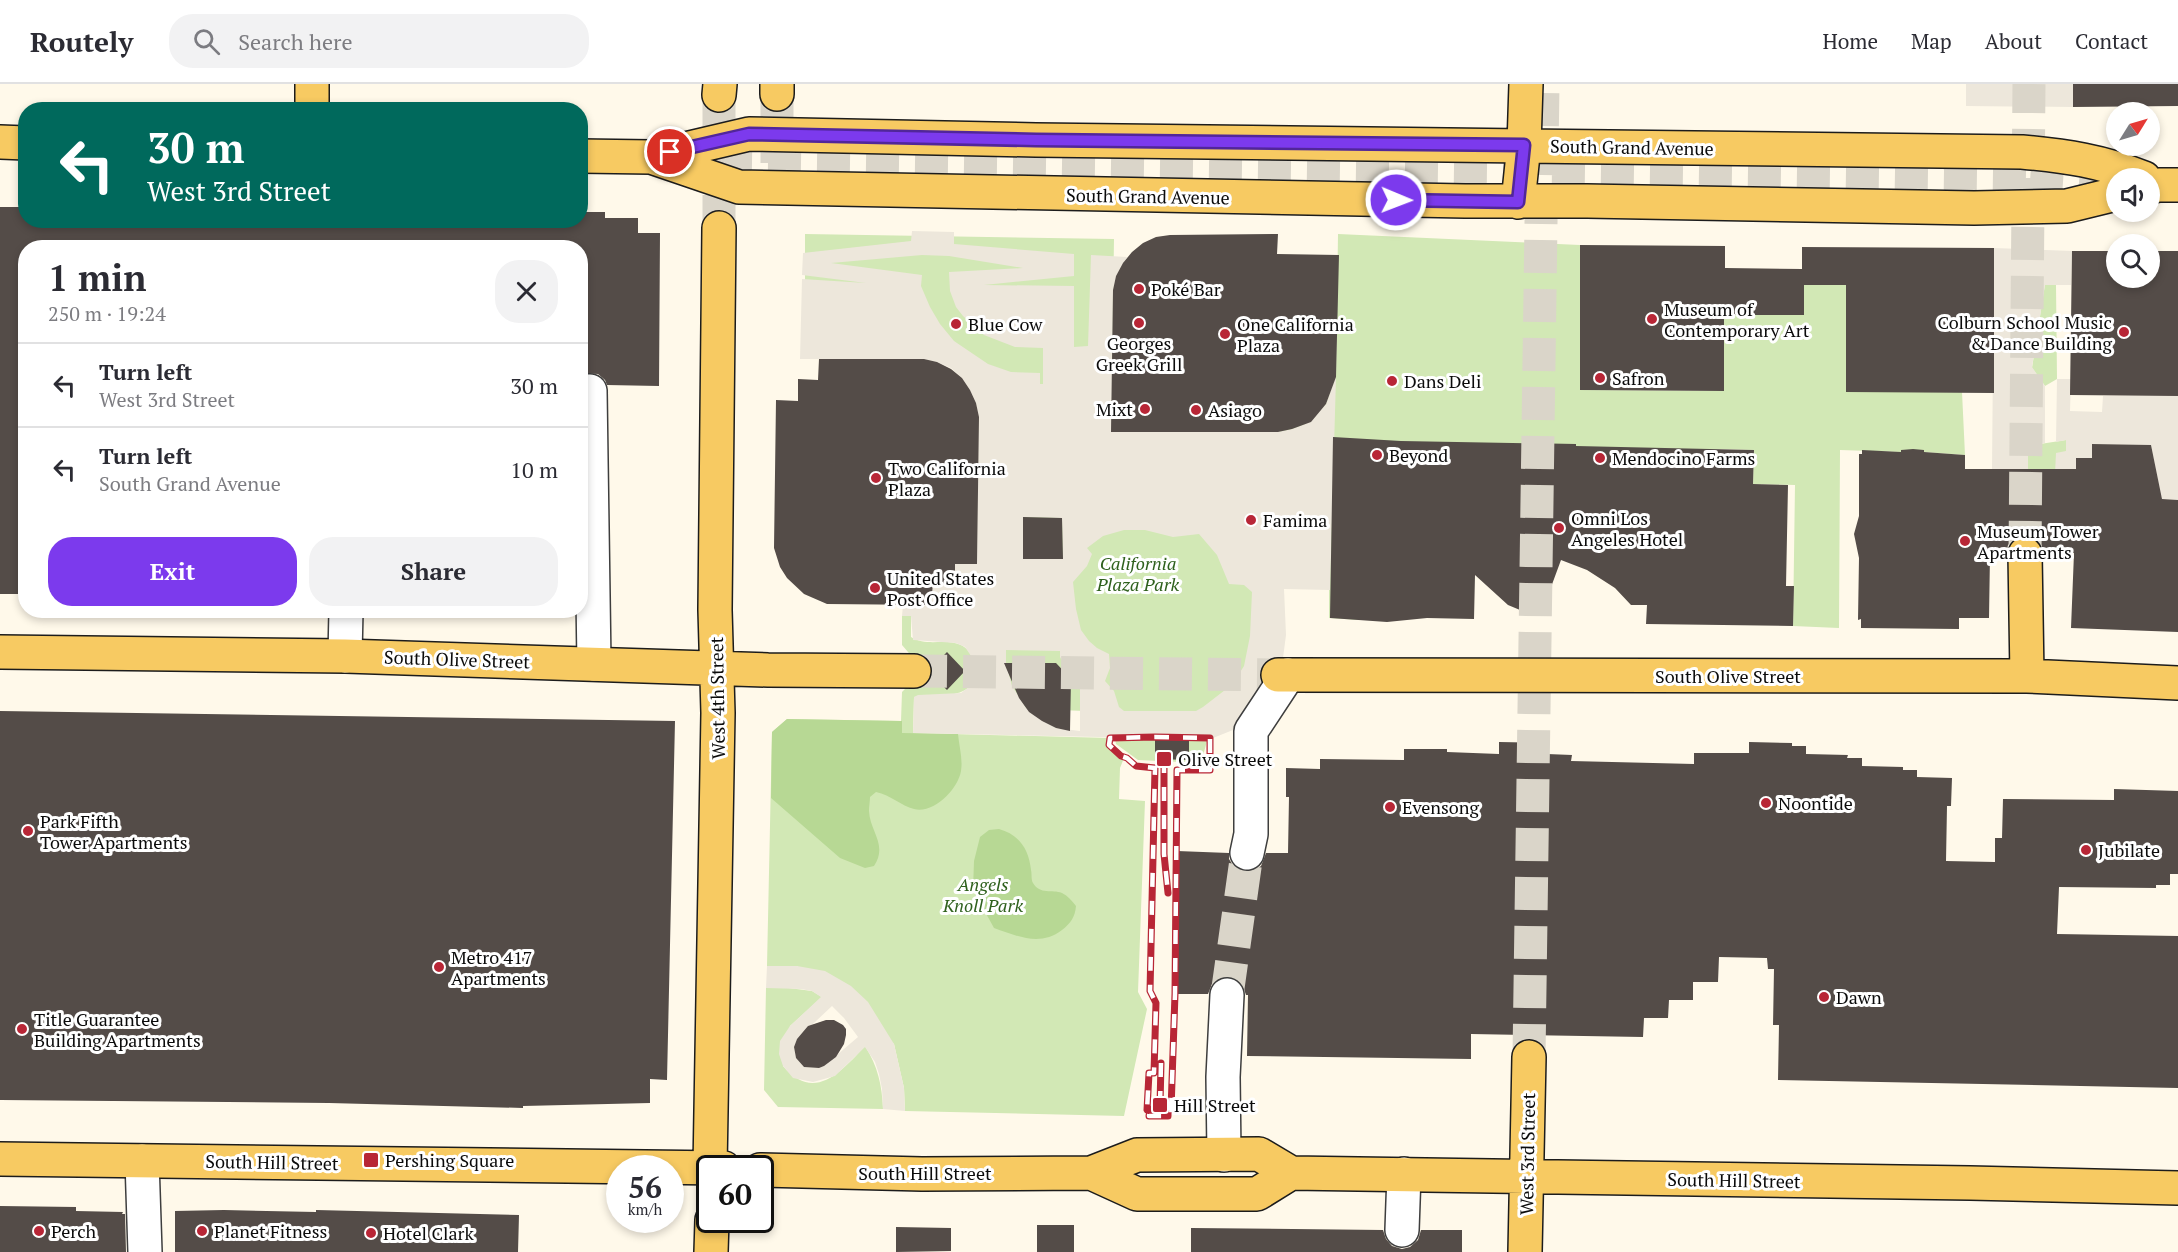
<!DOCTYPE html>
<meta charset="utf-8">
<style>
:root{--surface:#fff;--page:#f2f2f3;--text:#2b2b33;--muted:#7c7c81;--line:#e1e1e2;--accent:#7c3aed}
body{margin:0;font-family:"PT Serif",serif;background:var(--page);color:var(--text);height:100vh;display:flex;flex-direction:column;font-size:22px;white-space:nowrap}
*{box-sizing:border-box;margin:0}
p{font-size:20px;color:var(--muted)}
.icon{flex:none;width:33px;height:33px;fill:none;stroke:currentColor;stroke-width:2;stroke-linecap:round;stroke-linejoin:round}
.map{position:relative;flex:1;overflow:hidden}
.panel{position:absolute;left:18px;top:156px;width:570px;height:378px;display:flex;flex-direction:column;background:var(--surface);border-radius:24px;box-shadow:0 3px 9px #0003}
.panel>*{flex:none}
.banner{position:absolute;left:18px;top:18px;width:570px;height:126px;border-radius:24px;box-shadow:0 3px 9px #0003;background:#00695c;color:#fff;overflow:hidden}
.needle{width:39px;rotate:53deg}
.fabs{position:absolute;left:2106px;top:18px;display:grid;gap:12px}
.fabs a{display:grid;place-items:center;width:54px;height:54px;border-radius:50%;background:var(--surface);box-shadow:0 3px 9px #0003;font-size:30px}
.speed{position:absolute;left:606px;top:1071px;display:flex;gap:12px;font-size:30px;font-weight:700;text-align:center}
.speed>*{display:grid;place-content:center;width:78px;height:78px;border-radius:50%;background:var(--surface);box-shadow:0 3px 9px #0003;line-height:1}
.speed small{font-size:15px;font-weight:400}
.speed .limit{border:3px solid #111;border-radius:9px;background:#fff;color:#111}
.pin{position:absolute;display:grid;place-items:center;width:51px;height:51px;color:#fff;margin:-26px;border:3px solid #fff;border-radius:50%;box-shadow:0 2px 6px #0007}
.me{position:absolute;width:66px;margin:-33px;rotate:91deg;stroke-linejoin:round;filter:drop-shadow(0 0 4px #0008)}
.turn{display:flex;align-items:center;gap:21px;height:126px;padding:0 30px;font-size:27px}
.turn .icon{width:78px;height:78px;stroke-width:2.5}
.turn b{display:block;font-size:42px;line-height:51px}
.round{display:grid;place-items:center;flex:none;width:63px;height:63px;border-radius:24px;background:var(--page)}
.overview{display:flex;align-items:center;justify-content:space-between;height:102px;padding:0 30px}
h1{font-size:36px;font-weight:600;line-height:45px}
.action{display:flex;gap:12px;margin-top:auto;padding:12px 30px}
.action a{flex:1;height:69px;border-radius:24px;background:var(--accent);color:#fff;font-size:24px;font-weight:600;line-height:69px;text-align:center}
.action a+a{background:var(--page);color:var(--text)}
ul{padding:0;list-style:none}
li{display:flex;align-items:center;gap:18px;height:84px;padding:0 30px;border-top:2px solid var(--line)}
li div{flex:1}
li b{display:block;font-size:22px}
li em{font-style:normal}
header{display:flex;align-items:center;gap:36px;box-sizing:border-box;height:84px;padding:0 30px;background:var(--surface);border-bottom:2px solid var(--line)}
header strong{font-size:28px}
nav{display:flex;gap:33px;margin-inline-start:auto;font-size:21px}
.search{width:420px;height:54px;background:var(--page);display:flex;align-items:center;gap:15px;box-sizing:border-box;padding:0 21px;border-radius:24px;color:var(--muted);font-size:22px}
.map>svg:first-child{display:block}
</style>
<header>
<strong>Routely</strong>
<div class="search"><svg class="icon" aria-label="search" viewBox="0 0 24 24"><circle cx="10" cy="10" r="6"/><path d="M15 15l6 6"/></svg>Search here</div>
<nav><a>Home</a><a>Map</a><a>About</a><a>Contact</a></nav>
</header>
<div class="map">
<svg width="2178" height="1168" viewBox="0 0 2178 1168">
<rect width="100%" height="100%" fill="#fff9ea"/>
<path fill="#d2e8b5" d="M 805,150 L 1114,155 L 1111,347 L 1278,348 L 1305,340 L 1317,331 L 1326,321 L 1336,293 L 1338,150 L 1580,161 L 1580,306 L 1724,307 L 1724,231 L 1804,231 L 1804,201 L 1866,201 L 1962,308 L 1965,371 L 1924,368 L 1924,366 L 1902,366 L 1901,368 L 1840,366 L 1839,544 L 1793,542 L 1795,401 L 1753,400 L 1754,366 L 1722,365 L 1361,387 L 1359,536 L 1329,534 L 1329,500 L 1279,500 L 1276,557 L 1210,646 L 1201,679 L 1138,676 L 1116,660 L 1110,628 L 986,623 L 984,291 L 969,274 L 805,269 Z
M 2045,200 L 2056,201 L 2057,295 L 2045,302 L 2032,284 Z
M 2066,356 L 2066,367 L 2055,390 L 1992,386 L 2028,362 Z
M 902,532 L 911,532 L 911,553 C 926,563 945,554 961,561 C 969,565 975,574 976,583 C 980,616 936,612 914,613 L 913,649 L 1110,654 L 1110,661 L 1124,674 L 1120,684 L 1119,715 L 1145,717 L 1138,908 L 1147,925 L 1124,1032 L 905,1027 L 904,1004 L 894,960 L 797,882 L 767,882 L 772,648 L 787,635 L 901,637 L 902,608 L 910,600 L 914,575 L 902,561 Z
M 781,903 L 812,907 L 822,913 L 790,942 L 783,982 C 814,1019 841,988 865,962 C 878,983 882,1001 883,1025 L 778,1023 L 764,1006 L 766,904 Z"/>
<path fill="#b7d894" d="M 787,635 L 902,637 L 902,649 L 958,650 C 959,662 963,675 961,687 C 958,705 934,730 914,725 C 901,722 891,711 876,708 L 870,713 C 870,717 869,722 869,727 C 870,748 888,761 874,782 L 865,784 L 840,774 L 771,714 L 772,648 Z
M 999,745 C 1020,751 1029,766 1031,786 C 1032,790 1031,796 1033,799 C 1040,811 1052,805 1062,809 C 1068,812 1072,817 1076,822 C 1075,833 1071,839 1062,846 C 1040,863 1017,852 994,844 L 973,806 L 974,777 L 980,753 L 989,746 Z"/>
<path fill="#ede7db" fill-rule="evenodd" d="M 1966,0 L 2073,0 L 2073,23 L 1966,22 Z
M 912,147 L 954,148 L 954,160 L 1074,170 L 1074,192 L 984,201 L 1074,202 L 1074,263 L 1088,262 L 1091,171 L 1127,173 L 1116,192 L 1113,206 L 1112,348 L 1278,348 L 1292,345 L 1305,340 L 1326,321 L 1336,293 L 1330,506 L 1284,505 L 1286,551 L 1283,574 L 1278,591 L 1257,626 L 1233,646 L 1213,654 L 1195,655 L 913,649 L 914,613 L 918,611 L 961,609 L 974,599 L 976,593 L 975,578 L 965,563 L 956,559 L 913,556 L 911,532 L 902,532 L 903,521 L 931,521 L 932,499 L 955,500 L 955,480 L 977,479 L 979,333 L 976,319 L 970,306 L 962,294 L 951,284 L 937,278 L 924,275 L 800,275 L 802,195 L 866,199 L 802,191 L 803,169 L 911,157 ZM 922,171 L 949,172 L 1023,184 L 949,188 L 950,207 L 956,223 L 963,232 L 984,251 L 1015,263 L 1043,264 L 1043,300 L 1040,300 L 1040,289 L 1011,288 L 988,280 L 954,257 L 940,240 L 930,223 L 921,202 L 922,191 L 831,179 ZM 1023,433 L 1062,434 L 1063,474 ZM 1124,446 L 1145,446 L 1173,453 L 1199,450 L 1217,471 L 1229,500 L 1244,501 L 1252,508 L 1250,552 L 1244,582 L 1235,596 L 1225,606 L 1203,623 L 1196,627 L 1124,627 L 1119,623 L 1114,607 L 1105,597 L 1110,584 L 1109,570 L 1097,564 L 1089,557 L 1081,546 L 1076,525 L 1073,498 L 1087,482 L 1092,470 L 1087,464 L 1103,452 ZM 1006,566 L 1060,567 L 1060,573 L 1067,586 L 1080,594 L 1080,647 L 1056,644 L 1042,637 L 1029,628 L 1012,602 L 1006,579 Z
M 1994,164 L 2072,167 L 2071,201 L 2045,201 L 2032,283 L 2045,302 L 2045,359 L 2028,362 L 2028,385 L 1992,386 Z
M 2057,295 L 2071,295 L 2070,327 L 2102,328 L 2103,312 L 2178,311 L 2178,416 L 2162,415 L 2151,361 L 2092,360 L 2092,374 L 2076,374 L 2076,391 L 2055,390 L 2056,369 L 2066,367 L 2066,356 L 2056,358 Z
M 767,882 L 797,882 L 825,887 L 851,902 L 868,918 L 894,960 L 904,1004 L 905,1027 L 883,1025 L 882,1005 L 879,990 L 875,978 L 865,963 L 835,992 L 813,998 L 793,994 L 783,982 L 779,970 L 780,957 L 790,942 L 821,913 L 812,907 L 801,905 L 766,904 ZM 832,922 L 844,934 L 858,953 L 824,982 L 818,984 L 804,983 L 796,974 L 794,963 L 797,955 Z"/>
<path fill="#544c48" d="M 2073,0 L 2178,0 L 2178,22 L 2073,23 Z
M 0,123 L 26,123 L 26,136 L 92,136 L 92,140 L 172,142 L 172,136 L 580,136 L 580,128 L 605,128 L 605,134 L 638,134 L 638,149 L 660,149 L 659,302 L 607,301 L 605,296 L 598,290 L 580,289 L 580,164 L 26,164 L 26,510 L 0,510 Z
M 1278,150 L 1277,170 L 1339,171 L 1336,293 L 1326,320 L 1311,338 L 1292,345 L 1278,348 L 1111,348 L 1113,206 L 1116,192 L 1123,179 L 1132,168 L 1143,159 L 1156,153 L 1170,151 Z
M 1580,161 L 1725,162 L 1725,184 L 1802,185 L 1802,163 L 1994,164 L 1994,309 L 1846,308 L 1846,201 L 1804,201 L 1804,231 L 1724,231 L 1724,307 L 1580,306 Z
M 2072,167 L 2116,167 L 2116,194 L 2150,194 L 2150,167 L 2178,167 L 2178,312 L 2070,311 Z
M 819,275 L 924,275 L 937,278 L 951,285 L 962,294 L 970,306 L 976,319 L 979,333 L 977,480 L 955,480 L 955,500 L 933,499 L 931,521 L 827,520 L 804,510 L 787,494 L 780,483 L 774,464 L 776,316 L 798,317 L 798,295 L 818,296 Z
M 1333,353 L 1401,357 L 1576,360 L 1576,362 L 1754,366 L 1753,400 L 1788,401 L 1786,502 L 1794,502 L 1793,542 L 1646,540 L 1647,521 L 1631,521 L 1615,504 L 1587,486 L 1561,476 L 1547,514 L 1538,523 L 1530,526 L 1520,526 L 1508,521 L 1475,491 L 1474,535 L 1427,534 L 1387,538 L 1330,534 Z
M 2092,360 L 2151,361 L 2162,415 L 2178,416 L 2178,548 L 2071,544 L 2074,469 L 2044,470 L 2041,460 L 2034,453 L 2025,451 L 2015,454 L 2008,461 L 2006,470 L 1990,470 L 1989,534 L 1959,534 L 1959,545 L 1861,544 L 1861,535 L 1858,536 L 1859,474 L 1854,450 L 1859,432 L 1859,370 L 1862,370 L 1862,366 L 1901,368 L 1901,366 L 1913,365 L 1924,366 L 1924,368 L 1965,371 L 1965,385 L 2076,385 L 2076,374 L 2092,374 Z
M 1023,433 L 1062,434 L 1063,475 L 1023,475 Z
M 947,568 L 965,587 L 947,606 L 932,591 L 932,583 Z
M 1004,579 L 1056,579 L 1071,595 L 1070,647 L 1056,644 L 1042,637 L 1029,628 L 1019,614 Z
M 0,627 L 675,637 L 667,996 L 650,995 L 650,1019 L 523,1022 L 523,1024 L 329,1019 L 0,1016 Z
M 1155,653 L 1189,654 L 1189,676 L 1155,675 Z
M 1499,658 L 1547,659 L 1547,670 L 1572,671 L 1571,677 L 1694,680 L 1694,669 L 1749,669 L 1749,658 L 1792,659 L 1792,662 L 1806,662 L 1806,670 L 1848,671 L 1847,674 L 1862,674 L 1862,682 L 1903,683 L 1903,686 L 1917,686 L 1917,693 L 1952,694 L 1951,722 L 1947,722 L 1946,777 L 1995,778 L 1995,754 L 2002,754 L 2003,715 L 2114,716 L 2114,705 L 2178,707 L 2178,790 L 2170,790 L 2170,801 L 2156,801 L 2156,804 L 2059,803 L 2057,850 L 2178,852 L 2178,1004 L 1778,996 L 1779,941 L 1773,941 L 1774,885 L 1768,885 L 1767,874 L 1719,873 L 1718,898 L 1693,898 L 1693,916 L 1669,916 L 1668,934 L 1644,934 L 1643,953 L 1471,950 L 1471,975 L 1247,972 L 1248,911 L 1246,911 L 1243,902 L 1238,896 L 1228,892 L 1219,894 L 1212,900 L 1208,910 L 1175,910 L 1177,767 L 1229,769 L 1229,775 L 1234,783 L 1244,787 L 1253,787 L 1261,782 L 1266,769 L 1288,769 L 1289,713 L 1286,713 L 1286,684 L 1320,685 L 1320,675 L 1404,676 L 1404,665 L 1447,665 L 1447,668 L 1499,670 Z
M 826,936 L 834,936 L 843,941 L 846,945 L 846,951 L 844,960 L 836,973 L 824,982 L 819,984 L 804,983 L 796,974 L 794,963 L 797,955 L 808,942 Z
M 0,1122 L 76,1123 L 76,1127 L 123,1128 L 122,1130 L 125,1130 L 126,1168 L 0,1168 Z
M 224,1126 L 316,1128 L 316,1126 L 519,1131 L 518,1168 L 175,1168 L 175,1127 Z
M 1037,1141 L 1074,1141 L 1074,1168 L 1037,1168 Z
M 896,1143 L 951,1144 L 951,1167 L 896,1168 Z
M 1191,1144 L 1383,1146 L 1386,1155 L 1392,1162 L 1402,1165 L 1410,1163 L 1418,1156 L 1421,1146 L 1462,1146 L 1462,1168 L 1191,1168 Z"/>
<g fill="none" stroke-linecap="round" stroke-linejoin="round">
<path stroke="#dad5c9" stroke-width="33" stroke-dasharray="33 16" stroke-linecap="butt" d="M 2030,97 L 2116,103
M 1227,911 L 1247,769"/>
<path stroke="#dad5c9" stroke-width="33" stroke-dasharray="33 16" stroke-linecap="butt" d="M 777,10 L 777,79
M 719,78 L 2030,97
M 719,144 L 719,11
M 2025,470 L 2029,0
M 914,587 L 1278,591
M 1529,973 L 1543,0"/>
<defs>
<path id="minor" d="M 580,308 L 590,307 L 594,580
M 345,572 L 346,526
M 1247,769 L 1251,750 L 1251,647 L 1288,591
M 1224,1071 L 1223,993 L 1227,911
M 142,1077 L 145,1168
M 1402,1146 L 1404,1090"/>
<path id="major" d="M 777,10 L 777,0
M 719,11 L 720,0
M 312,26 L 312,0
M 0,58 L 26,59
M 580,72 L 651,73 L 749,50 L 1036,56 L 2022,68 C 2067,72 2101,77 2144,94
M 651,73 L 739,103 L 1465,117 L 1587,117 L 1974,124 L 2067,122 L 2116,110
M 2150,103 L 2159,101 L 2178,101
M 1518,118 L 1524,61 L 1526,0
M 2025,470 L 2027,592
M 0,568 L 345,572 L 768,586 L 914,587
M 1278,591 L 2027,592 L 2178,599
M 0,1075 L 724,1084
M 710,1084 L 718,629 L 715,526 L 719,144
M 760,1086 L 922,1090 L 1091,1089 L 1137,1071 L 1259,1070 L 1291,1089 L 1970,1099 L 2178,1104
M 1091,1089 L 1137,1110 L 1257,1110 L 1291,1089
M 711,1168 L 712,1136
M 1525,1168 L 1529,973"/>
</defs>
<use href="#minor" stroke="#3e3e3e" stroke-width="36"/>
<use href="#major" stroke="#1c1c1c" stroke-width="36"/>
<use href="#minor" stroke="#fff" stroke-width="33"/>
<use href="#major" stroke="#f7ca62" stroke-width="33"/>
<defs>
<path id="rail" d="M 1155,653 L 1210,654 L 1210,686 L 1177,686 L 1175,910 L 1171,1026 L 1168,1026 L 1168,1032 L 1149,1032 L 1150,1025 L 1147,1026 L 1149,989 L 1154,989 L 1156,919 L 1150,907 L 1155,684 L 1136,682 L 1127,674 L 1121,672 L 1109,661 L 1110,654 Z
M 1164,675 L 1164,770 L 1168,809
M 1160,1021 L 1161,979"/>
</defs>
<use href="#rail" stroke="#b82636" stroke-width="7"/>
<use href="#rail" stroke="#fff" stroke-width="4.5" stroke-dasharray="14" stroke-linecap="butt"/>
</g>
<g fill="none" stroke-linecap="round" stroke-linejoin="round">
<defs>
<path id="route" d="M 670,68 L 749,50 L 1036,56 L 1524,61 L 1518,118 L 1396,116"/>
</defs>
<use href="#route" stroke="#51269a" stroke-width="15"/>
<use href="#route" stroke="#7c3aed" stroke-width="10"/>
</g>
<g fill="#b82636" stroke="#fff" stroke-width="2">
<circle cx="1139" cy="205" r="6"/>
<circle cx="1652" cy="235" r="6"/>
<circle cx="1139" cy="239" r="6"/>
<circle cx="956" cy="240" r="6"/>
<circle cx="2124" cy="248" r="6"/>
<circle cx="1225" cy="250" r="6"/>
<circle cx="1600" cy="294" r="6"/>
<circle cx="1392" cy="297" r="6"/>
<circle cx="1145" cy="325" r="6"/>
<circle cx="1196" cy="326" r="6"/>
<circle cx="1377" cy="371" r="6"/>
<circle cx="1600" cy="374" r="6"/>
<circle cx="876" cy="394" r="6"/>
<circle cx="1251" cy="436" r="6"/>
<circle cx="1559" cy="444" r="6"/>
<circle cx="1965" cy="457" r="6"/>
<circle cx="875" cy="504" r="6"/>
<rect x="1156" y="667" width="16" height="16" rx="3"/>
<circle cx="1766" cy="719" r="6"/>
<circle cx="1390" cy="723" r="6"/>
<circle cx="28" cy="747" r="6"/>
<circle cx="2086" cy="766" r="6"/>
<circle cx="439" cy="883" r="6"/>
<circle cx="1824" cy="913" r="6"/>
<circle cx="22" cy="945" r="6"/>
<rect x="1152" y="1013" width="16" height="16" rx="3"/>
<rect x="363" y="1068" width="16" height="16" rx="3"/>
<circle cx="39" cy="1147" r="6"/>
<circle cx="202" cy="1147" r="6"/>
<circle cx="371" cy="1149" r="6"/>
</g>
<g text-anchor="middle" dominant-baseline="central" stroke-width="6" stroke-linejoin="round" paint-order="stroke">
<g font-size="18" fill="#0b0b0b" stroke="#fff">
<text transform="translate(1632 63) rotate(1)">South Grand Avenue</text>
<text transform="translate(1148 112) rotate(1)">South Grand Avenue</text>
<text transform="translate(457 575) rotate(2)">South Olive Street</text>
<text x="1728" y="592">South Olive Street</text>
<text transform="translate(717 614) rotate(-91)">West 4th Street</text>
<text transform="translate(1527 1070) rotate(-89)">West 3rd Street</text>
<text transform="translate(272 1078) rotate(1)">South Hill Street</text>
<text x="925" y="1089">South Hill Street</text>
<text transform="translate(1734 1096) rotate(1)">South Hill Street</text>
</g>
<g font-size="18" fill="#0b0b0b" stroke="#fff" text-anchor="start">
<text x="1151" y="205">Poké Bar</text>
<text x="1664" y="225">Museum of<tspan x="1664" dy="21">Contemporary Art</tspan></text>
<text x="2112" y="238" text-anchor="end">Colburn School Music<tspan x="2112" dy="21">&amp; Dance Building</tspan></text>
<text x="968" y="240">Blue Cow</text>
<text x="1237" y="240">One California<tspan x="1237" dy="21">Plaza</tspan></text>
<text x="1139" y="259" text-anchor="middle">Georges<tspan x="1139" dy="21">Greek Grill</tspan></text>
<text x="1612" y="294">Safron</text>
<text x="1404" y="297">Dans Deli</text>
<text x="1133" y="325" text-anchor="end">Mixt</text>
<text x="1208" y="326">Asiago</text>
<text x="1389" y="371">Beyond</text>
<text x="1612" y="374">Mendocino Farms</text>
<text x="888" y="384">Two California<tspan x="888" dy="21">Plaza</tspan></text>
<text x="1571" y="434">Omni Los<tspan x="1571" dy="21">Angeles Hotel</tspan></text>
<text x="1263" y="436">Famima</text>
<text x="1977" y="447">Museum Tower<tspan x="1977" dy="21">Apartments</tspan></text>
<text x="887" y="494">United States<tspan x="887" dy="21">Post Office</tspan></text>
<text x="1178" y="675">Olive Street</text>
<text x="1778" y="719">Noontide</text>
<text x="1402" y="723">Evensong</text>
<text x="40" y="737">Park Fifth<tspan x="40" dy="21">Tower Apartments</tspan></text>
<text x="2098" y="766">Jubilate</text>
<text x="451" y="873">Metro 417<tspan x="451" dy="21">Apartments</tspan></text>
<text x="1836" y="913">Dawn</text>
<text x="34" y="935">Title Guarantee<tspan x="34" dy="21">Building Apartments</tspan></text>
<text x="1174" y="1021">Hill Street</text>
<text x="385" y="1076">Pershing Square</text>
<text x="51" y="1147">Perch</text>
<text x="214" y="1147">Planet Fitness</text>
<text x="383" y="1149">Hotel Clark</text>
</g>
<g font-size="18" font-style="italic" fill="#2f611d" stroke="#fff">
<text x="1138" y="479">California<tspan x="1138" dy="21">Plaza Park</tspan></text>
<text x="983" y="800">Angels<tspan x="983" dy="21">Knoll Park</tspan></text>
</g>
</g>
</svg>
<div class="fabs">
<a><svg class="needle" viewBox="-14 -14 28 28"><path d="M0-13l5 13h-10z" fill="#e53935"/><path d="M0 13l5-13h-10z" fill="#7c7c81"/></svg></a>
<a><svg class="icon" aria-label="sound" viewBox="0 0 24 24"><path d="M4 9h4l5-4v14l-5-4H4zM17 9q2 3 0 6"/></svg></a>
<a><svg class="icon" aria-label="search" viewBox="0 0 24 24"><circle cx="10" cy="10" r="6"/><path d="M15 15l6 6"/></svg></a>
</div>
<div class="speed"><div>56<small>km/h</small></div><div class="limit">60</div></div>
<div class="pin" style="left:670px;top:68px;background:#d93025"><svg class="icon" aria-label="arrive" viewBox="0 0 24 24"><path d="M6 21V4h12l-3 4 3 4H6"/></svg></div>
<svg class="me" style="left:1396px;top:116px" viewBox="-20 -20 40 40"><circle r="17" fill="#7c3aed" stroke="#fff" stroke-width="3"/><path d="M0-11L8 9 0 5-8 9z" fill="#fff"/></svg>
<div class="banner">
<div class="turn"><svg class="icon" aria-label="left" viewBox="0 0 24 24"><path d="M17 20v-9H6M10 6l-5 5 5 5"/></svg><div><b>30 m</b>West 3rd Street</div></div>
</div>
<section class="panel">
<div class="overview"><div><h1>1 min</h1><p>250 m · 19:24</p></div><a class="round"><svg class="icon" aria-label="close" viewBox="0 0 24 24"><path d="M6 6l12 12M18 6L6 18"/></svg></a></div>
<ul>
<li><svg class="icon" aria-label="left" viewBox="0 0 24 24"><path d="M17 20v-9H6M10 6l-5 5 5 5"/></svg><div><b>Turn left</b><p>West 3rd Street</p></div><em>30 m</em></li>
<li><svg class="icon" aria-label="left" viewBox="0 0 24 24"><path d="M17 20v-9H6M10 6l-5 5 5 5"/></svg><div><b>Turn left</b><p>South Grand Avenue</p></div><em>10 m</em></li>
</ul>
<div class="action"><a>Exit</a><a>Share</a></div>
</section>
</div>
